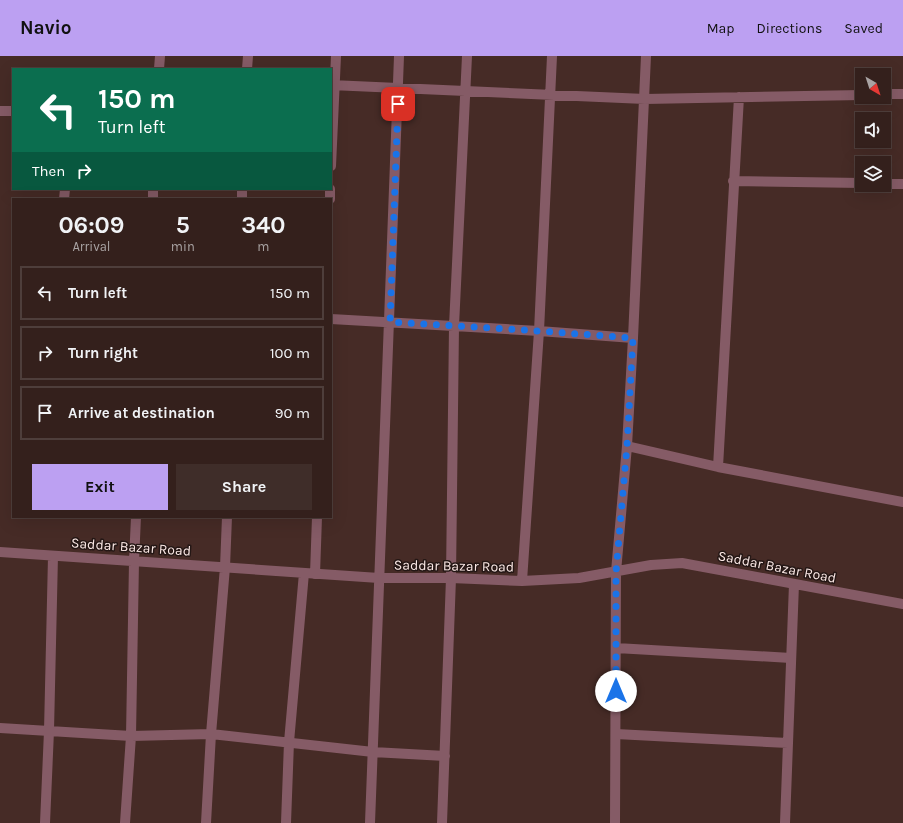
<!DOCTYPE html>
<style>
:root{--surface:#34201c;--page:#3f2d29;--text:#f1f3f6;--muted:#a9a3a3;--line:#4e3e3b;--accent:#bca0f2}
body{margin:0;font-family:Karla,sans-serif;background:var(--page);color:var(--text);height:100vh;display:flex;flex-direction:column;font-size:15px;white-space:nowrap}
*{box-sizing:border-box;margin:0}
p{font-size:13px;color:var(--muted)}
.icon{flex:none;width:22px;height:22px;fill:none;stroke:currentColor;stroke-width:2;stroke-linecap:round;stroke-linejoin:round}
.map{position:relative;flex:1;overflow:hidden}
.sheet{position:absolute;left:12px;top:142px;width:320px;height:320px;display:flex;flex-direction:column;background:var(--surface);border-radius:0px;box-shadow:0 4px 16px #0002,0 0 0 1px var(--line)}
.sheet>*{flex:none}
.top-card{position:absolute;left:12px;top:12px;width:320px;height:122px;border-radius:0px;box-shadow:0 4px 16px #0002,0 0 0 1px var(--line);background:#0b6e4f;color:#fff;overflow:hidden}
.needle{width:26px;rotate:141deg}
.fabs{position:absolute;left:855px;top:12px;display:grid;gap:8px}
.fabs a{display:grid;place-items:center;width:36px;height:36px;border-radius:0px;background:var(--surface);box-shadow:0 4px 16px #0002,0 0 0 1px var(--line);font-size:20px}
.pin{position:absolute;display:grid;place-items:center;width:34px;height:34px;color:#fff;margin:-17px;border-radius:8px;box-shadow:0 2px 6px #0006}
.me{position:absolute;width:44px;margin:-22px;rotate:0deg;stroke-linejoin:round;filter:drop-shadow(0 0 3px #0008)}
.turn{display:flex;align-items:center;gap:14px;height:84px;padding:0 20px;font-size:18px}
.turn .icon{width:52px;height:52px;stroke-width:2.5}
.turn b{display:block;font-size:28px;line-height:34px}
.then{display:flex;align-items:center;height:38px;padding:0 20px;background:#0003;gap:8px;font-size:15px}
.eta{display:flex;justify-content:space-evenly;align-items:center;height:68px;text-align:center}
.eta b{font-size:24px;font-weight:700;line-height:28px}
.button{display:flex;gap:8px;margin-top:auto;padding:8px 20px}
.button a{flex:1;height:46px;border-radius:0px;background:var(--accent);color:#111;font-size:16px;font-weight:700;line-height:46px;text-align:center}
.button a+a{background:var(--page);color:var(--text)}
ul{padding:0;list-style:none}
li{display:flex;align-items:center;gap:12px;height:54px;margin:0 8px 6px;padding:0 12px;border:2px solid var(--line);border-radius:0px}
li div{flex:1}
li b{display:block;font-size:15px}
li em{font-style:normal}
header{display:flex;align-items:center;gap:24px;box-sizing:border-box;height:56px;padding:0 20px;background:var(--accent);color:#111}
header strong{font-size:19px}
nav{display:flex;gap:22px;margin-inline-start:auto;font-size:14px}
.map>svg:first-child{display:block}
</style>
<header>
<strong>Navio</strong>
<nav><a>Map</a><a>Directions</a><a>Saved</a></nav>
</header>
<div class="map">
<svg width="903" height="767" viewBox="0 0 903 767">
<rect width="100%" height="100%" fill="#462b26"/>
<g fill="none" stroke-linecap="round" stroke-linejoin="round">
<path stroke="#855b66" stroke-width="10" d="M 159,13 L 160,0
M 247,13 L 248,0
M 331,29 L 645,43 L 862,39
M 884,38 L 903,38
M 0,55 L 13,55
M 331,110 L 336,0
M 733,125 L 862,127
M 884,128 L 903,128
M 64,143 L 65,133
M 153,143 L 153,133
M 242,143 L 242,133
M 330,143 L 330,133
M 331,263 L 539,275 L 633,282
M 627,390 L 718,411 L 903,446
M 718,411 L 739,41
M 0,496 L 379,522 L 451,522 L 522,525 L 579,522 L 651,509 L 682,507 L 903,548
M 315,518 L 317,461
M 522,525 L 539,275 L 552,0
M 616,592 L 791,602
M 0,672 L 131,680 L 211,678 L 373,696 L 445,700
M 616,678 L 788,687
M 45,767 L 49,675 L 53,500
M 125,767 L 131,680 L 134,505 L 136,461
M 206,767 L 211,678 L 225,511 L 227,461
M 286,767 L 289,686 L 304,517
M 370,767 L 399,0
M 442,767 L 451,522 L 454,270 L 467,0
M 615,767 L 616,516 L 627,390 L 633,282 L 646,0
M 785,767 L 794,528"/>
</g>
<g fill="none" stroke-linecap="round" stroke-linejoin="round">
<path stroke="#1a73e8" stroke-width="7" stroke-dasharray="0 12.6" d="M 398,48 L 390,266 L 539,275 L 633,282 L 627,390 L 616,516 L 616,635"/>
</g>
<g text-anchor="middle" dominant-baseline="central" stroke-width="3" stroke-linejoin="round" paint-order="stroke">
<g font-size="14" fill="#fbe8e5" stroke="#241715">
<text transform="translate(131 491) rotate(4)">Saddar Bazar Road</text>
<text transform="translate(454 510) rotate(1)">Saddar Bazar Road</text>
<text transform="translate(777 511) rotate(11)">Saddar Bazar Road</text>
</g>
</g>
</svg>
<div class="fabs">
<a><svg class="needle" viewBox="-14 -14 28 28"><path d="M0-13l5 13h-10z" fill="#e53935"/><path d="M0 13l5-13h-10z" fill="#a9a3a3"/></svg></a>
<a><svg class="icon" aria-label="sound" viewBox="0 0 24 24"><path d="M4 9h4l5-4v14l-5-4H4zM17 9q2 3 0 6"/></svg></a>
<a><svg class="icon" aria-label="layers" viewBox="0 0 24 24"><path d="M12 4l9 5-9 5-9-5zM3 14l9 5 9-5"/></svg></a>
</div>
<div class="pin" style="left:398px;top:48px;background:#d93025"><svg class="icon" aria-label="arrive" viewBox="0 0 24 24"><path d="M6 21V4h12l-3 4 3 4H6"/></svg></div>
<svg class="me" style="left:616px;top:635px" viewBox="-20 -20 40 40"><circle r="19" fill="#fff"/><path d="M0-13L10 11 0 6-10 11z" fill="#1a73e8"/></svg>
<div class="top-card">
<div class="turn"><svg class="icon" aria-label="left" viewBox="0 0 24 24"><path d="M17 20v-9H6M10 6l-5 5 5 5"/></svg><div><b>150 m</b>Turn left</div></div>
<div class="then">Then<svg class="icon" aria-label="right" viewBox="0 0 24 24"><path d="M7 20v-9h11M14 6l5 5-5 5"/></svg></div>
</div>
<section class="sheet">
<div class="eta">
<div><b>06:09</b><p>Arrival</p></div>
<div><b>5</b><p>min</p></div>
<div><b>340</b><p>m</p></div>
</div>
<ul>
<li><svg class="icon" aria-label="left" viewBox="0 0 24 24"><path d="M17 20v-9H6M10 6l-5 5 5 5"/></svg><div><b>Turn left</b></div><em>150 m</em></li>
<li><svg class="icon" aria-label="right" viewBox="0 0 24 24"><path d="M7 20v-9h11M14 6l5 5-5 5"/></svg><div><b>Turn right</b></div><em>100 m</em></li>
<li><svg class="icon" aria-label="arrive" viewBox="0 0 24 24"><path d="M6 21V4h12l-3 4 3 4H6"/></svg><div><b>Arrive at destination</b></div><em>90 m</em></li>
</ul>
<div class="button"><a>Exit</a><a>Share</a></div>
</section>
</div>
